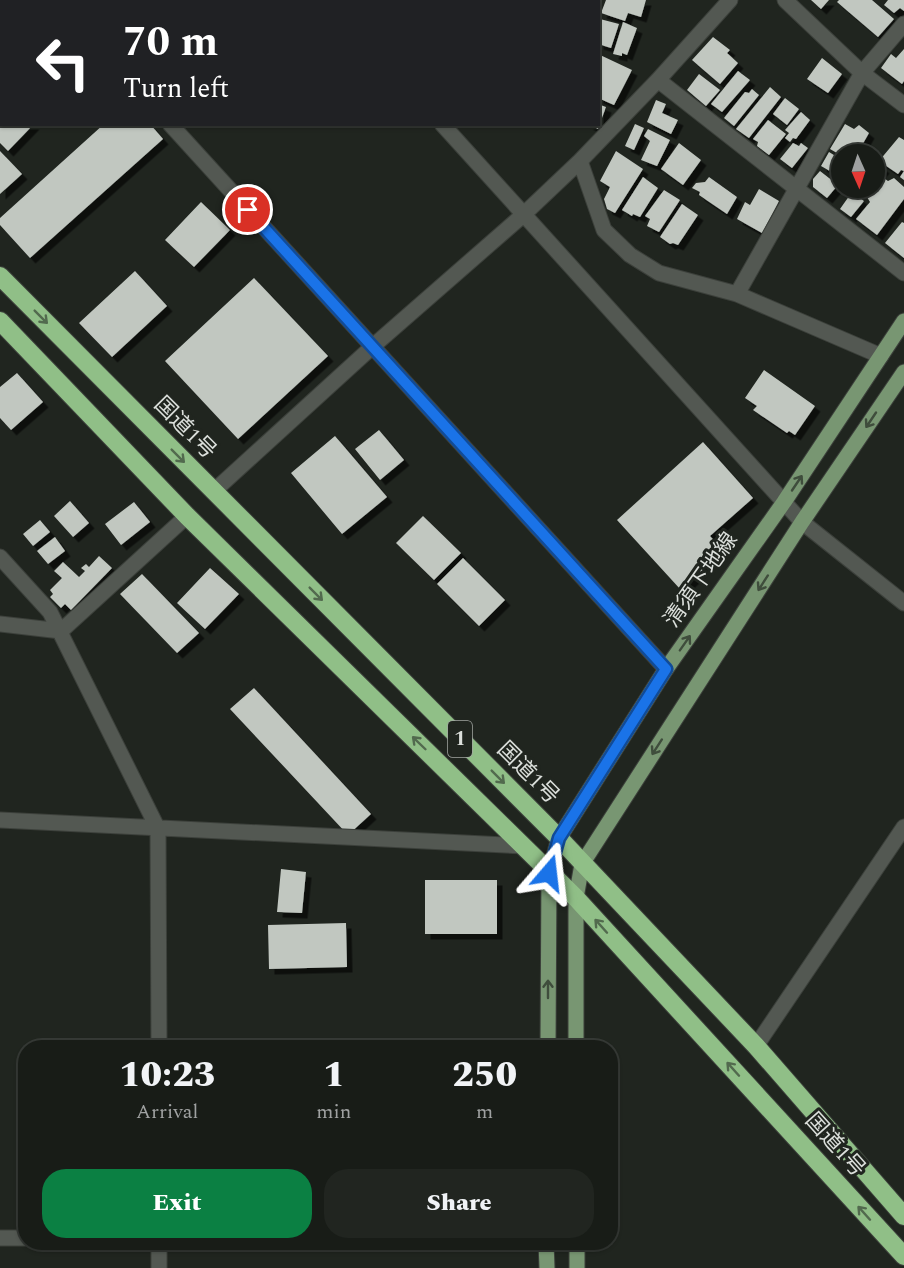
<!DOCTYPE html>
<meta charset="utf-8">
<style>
:root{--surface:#181c17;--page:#212520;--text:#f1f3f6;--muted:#9fa1a1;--line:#363a36;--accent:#0b8043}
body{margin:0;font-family:Spectral,"Noto Sans JP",serif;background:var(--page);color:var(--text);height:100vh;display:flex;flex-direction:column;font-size:22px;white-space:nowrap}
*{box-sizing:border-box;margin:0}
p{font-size:20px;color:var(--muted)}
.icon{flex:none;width:33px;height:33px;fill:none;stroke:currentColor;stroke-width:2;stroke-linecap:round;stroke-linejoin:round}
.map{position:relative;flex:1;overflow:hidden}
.sheet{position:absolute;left:18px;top:1040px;width:600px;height:210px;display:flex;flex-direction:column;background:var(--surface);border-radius:24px;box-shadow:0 2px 4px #0004,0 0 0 2px var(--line)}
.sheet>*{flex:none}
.banner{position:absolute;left:0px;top:0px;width:600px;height:126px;box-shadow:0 2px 4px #0004,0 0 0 2px var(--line);background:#202124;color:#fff;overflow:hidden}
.needle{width:39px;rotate:177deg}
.tools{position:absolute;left:831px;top:144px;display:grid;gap:12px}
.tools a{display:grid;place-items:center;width:54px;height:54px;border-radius:50%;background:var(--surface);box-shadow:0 2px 4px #0004,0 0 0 2px var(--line);font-size:30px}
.pin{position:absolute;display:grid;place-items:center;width:51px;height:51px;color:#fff;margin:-26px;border:3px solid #fff;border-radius:50%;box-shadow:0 2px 6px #0007}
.me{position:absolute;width:66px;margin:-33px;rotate:17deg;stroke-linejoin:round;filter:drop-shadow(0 0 4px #0008)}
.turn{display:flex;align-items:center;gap:21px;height:126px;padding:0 24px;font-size:27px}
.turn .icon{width:78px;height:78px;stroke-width:2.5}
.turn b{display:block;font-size:42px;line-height:51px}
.eta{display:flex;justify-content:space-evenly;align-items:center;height:102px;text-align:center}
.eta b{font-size:36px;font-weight:800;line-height:42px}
.cta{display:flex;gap:12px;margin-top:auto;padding:12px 24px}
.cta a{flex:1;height:69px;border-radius:24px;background:var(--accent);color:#fff;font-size:24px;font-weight:800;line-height:69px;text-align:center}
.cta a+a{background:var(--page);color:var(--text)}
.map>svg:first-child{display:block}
</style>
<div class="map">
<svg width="904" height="1268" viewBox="0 0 904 1268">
<defs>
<filter id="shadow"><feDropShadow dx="5.5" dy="5.5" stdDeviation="0" flood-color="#0009"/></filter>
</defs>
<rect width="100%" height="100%" fill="#20251f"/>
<path fill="#c1c7c0" filter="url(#shadow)" d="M 606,0 L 646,0 L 641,17 L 628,13 L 625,21 L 601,13 Z
M 811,0 L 829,0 L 821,9 Z
M 839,0 L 872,0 L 894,19 L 878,37 L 837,2 Z
M 888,0 L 904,0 L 904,11 L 900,8 L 894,13 L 884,5 Z
M 600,19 L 619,24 L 611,48 L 598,44 Z
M 623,22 L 637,28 L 627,55 L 622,53 L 622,56 L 613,54 Z
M 713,37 L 730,50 L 727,53 L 738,63 L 720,84 L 692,60 Z
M 904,49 L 904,81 L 902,84 L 881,68 L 891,54 L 896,58 Z
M 598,54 L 632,70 L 614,105 L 598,98 Z
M 822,58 L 842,74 L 828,93 L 807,79 Z
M 738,71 L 750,80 L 722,112 L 711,104 Z
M 699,74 L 720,90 L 706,106 L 687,90 Z
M 770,87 L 781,97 L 749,138 L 736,129 Z
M 752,89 L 759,95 L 734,126 L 724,118 L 745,92 L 749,93 Z
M 785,98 L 799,109 L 787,125 L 773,114 Z
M 656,100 L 666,104 L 662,113 L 678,120 L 671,134 L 647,122 Z
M 598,104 L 606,107 L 598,129 L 587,124 L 598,124 Z
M 801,112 L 810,120 L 796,139 L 793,138 L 790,142 L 785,138 L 789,133 L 785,130 Z
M 768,120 L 786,134 L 769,155 L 757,146 L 758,142 L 753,139 Z
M 0,124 L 34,124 L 8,151 L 0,143 Z
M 104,124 L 150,124 L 163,139 L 30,258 L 0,225 L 0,218 Z
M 635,124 L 644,128 L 634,150 L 625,146 Z
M 845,124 L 854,129 L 859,125 L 869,133 L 857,154 L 842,156 L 830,149 Z
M 648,129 L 670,140 L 657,166 L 641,160 L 650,141 L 644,136 Z
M 899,137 L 904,140 L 904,180 L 900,177 L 904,171 L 901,170 L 898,174 L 879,161 Z
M 679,143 L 701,160 L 683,185 L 661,169 Z
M 793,143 L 799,146 L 801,143 L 808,148 L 792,168 L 780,159 Z
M 0,151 L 22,174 L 0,194 Z
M 616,151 L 643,169 L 615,213 L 607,209 L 604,199 L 610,187 L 600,181 Z
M 829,152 L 842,160 L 842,178 L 821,166 Z
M 876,162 L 884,168 L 874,180 L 874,164 Z
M 820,171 L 838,185 L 827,198 L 813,187 L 813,179 Z
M 881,176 L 888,181 L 894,178 L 904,187 L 904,199 L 877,235 L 856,219 L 870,202 L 867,197 Z
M 643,177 L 658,188 L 640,217 L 633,214 L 632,216 L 622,210 Z
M 709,177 L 737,197 L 727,214 L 699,195 L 700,192 L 692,188 L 696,183 L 705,182 Z
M 759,189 L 779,201 L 762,233 L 737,219 L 745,202 L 750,205 Z
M 664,190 L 680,200 L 659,232 L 647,226 L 650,219 L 645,216 Z
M 852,192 L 864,201 L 851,217 L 840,209 Z
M 201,202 L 230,230 L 194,267 L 165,240 Z
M 682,204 L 698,215 L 678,245 L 673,243 L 670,244 L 660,237 Z
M 902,222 L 904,223 L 904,258 L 885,243 Z
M 135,271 L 167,306 L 112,357 L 79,323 Z
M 254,278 L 328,356 L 238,439 L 165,361 Z
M 764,370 L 815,406 L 795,435 L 789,431 L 787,433 L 753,410 L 757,406 L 745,398 Z
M 17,373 L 43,402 L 11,430 L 0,418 L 0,387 Z
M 379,430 L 404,460 L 380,480 L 355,449 Z
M 335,436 L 387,497 L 342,534 L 291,473 Z
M 703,442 L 753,498 L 710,536 L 719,546 L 704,560 L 708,565 L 681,590 L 617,520 Z
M 70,501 L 89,523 L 73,537 L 54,516 Z
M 134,502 L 150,522 L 121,545 L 105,524 Z
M 423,516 L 461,553 L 434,580 L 396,543 Z
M 40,520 L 50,532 L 33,546 L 23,534 Z
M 55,537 L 65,551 L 48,564 L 37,551 Z
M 99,556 L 112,568 L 71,610 L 65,604 L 61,608 L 50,597 L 53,594 L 50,590 L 62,578 L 54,571 L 63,562 L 79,577 L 85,571 L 81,568 L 86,564 L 89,567 Z
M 463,558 L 505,600 L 479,626 L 437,584 Z
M 210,568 L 239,594 L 205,629 L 177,603 Z
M 142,574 L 199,633 L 177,653 L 120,594 Z
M 254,688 L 371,814 L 348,835 L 230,709 Z
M 281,869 L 306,872 L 302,913 L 277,912 Z
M 425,880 L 497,880 L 497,934 L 425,934 Z
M 346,923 L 347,967 L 269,969 L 268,925 Z"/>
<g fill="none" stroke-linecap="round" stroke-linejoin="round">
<defs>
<path id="minor" d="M 57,0 L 58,2
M 331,0 L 332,2
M 785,0 L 862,73 L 904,105
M 658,80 L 904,273
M 170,124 L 666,669
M 442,124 L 802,522 L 904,603
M 580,161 L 604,230 L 630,255 L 659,273 L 737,294 L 881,356
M 737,294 L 862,73 L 904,24
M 214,491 L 372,347 L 523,215 L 580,161 L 658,80 L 730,0
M 0,557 L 50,612 L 158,829 L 159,1047
M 0,624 L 61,631 L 187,516
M 0,820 L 524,846
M 756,1046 L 904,827
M 0,1238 L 26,1238
M 159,1242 L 159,1268"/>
<path id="major" d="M 548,1047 L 549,873 L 559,838 L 666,669 L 784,502 L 904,321
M 576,1047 L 576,898 L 582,864 L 802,522 L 904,372
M 546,1242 L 547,1268
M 577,1242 L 577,1268"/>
<path id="highway" d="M 0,276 L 559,838 L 756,1046 L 904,1216
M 0,321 L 187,516 L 576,898 L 904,1256"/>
</defs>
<use href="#minor" stroke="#3c403b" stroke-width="17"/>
<use href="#major" stroke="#3c403b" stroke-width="17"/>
<use href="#highway" stroke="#3c403b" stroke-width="20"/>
<use href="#minor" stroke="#535852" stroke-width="15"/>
<use href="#major" stroke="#789672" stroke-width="15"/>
<use href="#highway" stroke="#90bf87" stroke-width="18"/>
</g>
<defs><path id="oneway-shaft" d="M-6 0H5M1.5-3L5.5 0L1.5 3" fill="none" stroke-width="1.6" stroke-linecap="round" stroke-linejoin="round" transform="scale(1.5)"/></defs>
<g stroke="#526a4e">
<use href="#oneway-shaft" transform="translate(41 317) rotate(45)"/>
<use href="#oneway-shaft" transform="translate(178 456) rotate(45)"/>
<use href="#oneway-shaft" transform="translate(316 594) rotate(45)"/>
<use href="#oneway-shaft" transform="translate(419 743) rotate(-136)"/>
<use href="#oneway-shaft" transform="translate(498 777) rotate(45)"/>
<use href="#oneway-shaft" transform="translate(601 926) rotate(-132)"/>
<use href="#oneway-shaft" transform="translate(733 1069) rotate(-132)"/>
<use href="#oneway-shaft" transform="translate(864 1213) rotate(-132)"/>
</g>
<g stroke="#3f4d3c">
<use href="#oneway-shaft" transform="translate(871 420) rotate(124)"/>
<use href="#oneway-shaft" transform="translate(797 483) rotate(-56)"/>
<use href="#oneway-shaft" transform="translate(763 583) rotate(123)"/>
<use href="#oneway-shaft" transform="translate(685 643) rotate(-55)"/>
<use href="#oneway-shaft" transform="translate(657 747) rotate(123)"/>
<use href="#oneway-shaft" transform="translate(548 989) rotate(-90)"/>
</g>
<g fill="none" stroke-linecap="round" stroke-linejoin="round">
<defs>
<path id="route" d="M 248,210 L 666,669 L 559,838 L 549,873"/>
</defs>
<use href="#route" stroke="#114b97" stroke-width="15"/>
<use href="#route" stroke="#1a73e8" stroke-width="10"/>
</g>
<g text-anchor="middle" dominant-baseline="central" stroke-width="6" stroke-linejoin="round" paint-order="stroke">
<rect fill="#20251f" stroke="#a3a7a3" stroke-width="1.5" x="448" y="721" width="24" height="36" rx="4.5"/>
<g font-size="21" font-weight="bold" fill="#dbdfdb">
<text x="460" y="739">1</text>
</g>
<g font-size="22" fill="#dbdfdb" stroke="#20251f">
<text transform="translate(185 428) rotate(45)">国道1号</text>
<text transform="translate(701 580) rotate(-55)">清須下地線</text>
<text transform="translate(528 773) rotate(45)">国道1号</text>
<text transform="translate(835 1145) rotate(48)">国道1号</text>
</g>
</g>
</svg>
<div class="tools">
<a><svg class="needle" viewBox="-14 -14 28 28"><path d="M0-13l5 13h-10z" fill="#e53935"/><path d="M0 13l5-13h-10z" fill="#9fa1a1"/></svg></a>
</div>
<div class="pin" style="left:248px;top:210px;background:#d93025"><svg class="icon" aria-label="arrive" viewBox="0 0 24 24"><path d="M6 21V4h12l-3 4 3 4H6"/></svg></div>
<svg class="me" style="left:549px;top:873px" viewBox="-20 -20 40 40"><path d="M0-17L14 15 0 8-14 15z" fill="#1a73e8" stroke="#fff" stroke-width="4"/></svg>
<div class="banner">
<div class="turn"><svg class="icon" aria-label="left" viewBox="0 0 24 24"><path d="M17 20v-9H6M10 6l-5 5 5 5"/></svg><div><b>70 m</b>Turn left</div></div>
</div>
<section class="sheet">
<div class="eta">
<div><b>10:23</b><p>Arrival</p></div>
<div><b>1</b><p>min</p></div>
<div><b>250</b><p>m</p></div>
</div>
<div class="cta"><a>Exit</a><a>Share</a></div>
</section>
</div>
